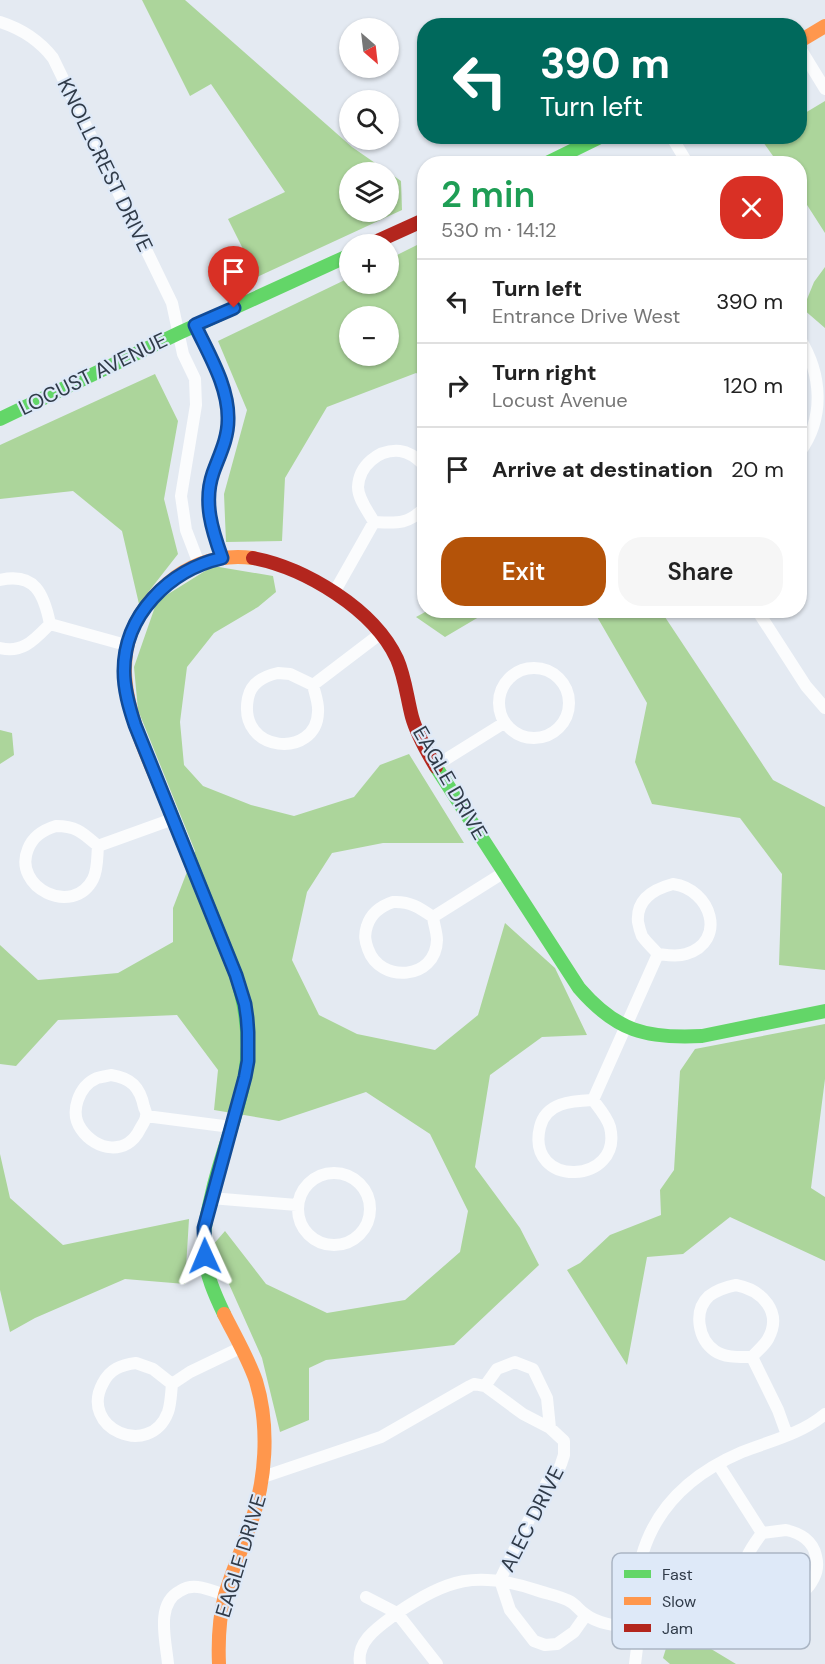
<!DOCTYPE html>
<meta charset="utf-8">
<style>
:root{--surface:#fff;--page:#f6f6f6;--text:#222;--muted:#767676;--line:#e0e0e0;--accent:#b45309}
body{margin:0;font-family:"DM Sans",sans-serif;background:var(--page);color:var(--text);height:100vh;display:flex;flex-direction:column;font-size:22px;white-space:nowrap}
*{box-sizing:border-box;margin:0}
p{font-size:20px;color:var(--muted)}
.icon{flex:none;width:33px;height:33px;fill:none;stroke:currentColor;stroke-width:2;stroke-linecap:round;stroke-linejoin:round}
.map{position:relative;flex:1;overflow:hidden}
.sheet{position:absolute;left:417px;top:156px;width:390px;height:462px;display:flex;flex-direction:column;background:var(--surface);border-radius:24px;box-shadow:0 2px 4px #0004}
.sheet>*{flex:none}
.hud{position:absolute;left:417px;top:18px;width:390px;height:126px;border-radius:24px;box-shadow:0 2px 4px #0004;background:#00695c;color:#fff;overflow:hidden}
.needle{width:39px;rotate:152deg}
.controls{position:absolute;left:339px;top:18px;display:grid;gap:12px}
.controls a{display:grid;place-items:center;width:60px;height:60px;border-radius:50%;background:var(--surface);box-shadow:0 2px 4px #0004;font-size:30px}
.pin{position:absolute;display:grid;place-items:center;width:51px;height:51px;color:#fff;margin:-62px -26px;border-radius:50% 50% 50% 0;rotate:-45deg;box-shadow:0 0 6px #0007}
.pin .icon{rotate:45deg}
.me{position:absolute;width:66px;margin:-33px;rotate:359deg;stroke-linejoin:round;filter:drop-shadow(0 0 4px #0008)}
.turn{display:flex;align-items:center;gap:21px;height:126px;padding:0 24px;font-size:27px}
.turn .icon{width:78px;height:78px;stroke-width:2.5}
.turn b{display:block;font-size:42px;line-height:51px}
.round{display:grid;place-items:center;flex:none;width:63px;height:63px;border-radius:24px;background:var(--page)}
.overview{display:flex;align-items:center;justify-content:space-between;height:102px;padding:0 24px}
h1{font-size:36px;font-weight:600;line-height:45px;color:#1e9e55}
.cta{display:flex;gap:12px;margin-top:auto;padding:12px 24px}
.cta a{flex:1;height:69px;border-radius:24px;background:var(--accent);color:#fff;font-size:24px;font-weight:600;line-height:69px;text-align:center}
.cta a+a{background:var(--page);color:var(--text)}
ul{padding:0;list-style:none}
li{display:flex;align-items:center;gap:18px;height:84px;padding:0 24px;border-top:2px solid var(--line)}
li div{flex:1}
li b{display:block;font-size:22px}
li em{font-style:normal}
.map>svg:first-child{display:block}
</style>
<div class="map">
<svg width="825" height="1664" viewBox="0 0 825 1664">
<rect width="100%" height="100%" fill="#e4eaf2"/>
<path fill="#acd59b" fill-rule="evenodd" d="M 142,0 L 185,0 L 352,147 L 401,181 L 402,210 L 257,277 L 228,219 L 285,192 L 211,84 L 190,96 ZM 388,172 L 388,212 L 350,212 L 350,172 Z
M 825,101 L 825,233 L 800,194 L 800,164 L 778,163 L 761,139 L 765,137 L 800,136 L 800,116 Z
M 419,244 L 424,252 L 424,377 L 416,373 L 327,407 L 285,478 L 282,541 L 226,542 L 224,494 L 247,410 L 218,341 L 349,278 L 350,284 L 388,284 L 389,259 ZM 350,316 L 388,316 L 388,356 L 350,356 Z
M 825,267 L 825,328 L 803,309 L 814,282 Z
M 155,374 L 178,421 L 164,499 L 178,554 L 139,604 L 122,531 L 73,491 L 0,499 L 0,445 Z
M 213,566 L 273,576 L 276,592 L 258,607 L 214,633 L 187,667 L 180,722 L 184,765 L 203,786 L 251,805 L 294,816 L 354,797 L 380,765 L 409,754 L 464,843 L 383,843 L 332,853 L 307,892 L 292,960 L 319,1015 L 357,1034 L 435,1050 L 478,1015 L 505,923 L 555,968 L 587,1035 L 542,1037 L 490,1075 L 475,1167 L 520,1228 L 539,1265 L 454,1345 L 326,1360 L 309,1368 L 309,1420 L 280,1432 L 262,1358 L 212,1246 L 225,1231 L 266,1284 L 327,1313 L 405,1300 L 460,1252 L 468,1211 L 430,1134 L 366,1092 L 279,1121 L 214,1110 L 218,1070 L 177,1015 L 58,1020 L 16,1066 L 0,1064 L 0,945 L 38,980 L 118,973 L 173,942 L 173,908 L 195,851 L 138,710 L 134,667 L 157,601 Z
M 427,611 L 427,610 L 489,611 L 445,637 L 416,617 Z
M 581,611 L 661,611 L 773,780 L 825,807 L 825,970 L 779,965 L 782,874 L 740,818 L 652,804 L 635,762 L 647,703 L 596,615 Z
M 0,730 L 12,733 L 14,755 L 0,764 Z
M 825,1024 L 825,1079 L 811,1188 L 825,1197 L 825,1261 L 730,1217 L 683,1254 L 647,1257 L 627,1365 L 567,1270 L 580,1263 L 610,1235 L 661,1215 L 660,1190 L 674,1170 L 680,1071 L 695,1049 Z
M 0,1154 L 10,1198 L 63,1245 L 189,1219 L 185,1284 L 125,1279 L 35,1318 L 10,1332 L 0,1290 Z
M 673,1626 L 736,1664 L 670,1664 L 663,1658 Z"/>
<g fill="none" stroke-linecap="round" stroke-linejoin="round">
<path stroke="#fbfcfd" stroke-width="12" d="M 0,22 C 22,29 39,40 53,58 L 172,303 L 183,354 L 195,379 L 196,405 L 181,496 L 186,530 L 199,564
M 800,48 L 825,89
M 671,136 L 688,164
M 195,325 C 209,355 229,387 228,420 C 227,439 219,456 213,473 C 203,502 212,530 222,558
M 800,339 C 822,374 825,418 800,452
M 424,465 C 418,459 409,452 400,451 C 378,449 359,466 358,487 C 358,499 368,511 374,522 C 396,523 408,525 424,508
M 0,580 C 35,572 44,594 50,624 C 35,639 23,654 0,648
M 335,591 L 374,522
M 757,610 L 806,686 L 825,708
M 50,624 L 126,645
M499 703a35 35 0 1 1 70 0a35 35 0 1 1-70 0Z
M 278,673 L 290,674 L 313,685 C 315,694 319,704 318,712 C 317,759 237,754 248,698 C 251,683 264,676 278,673 Z
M 313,685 L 380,634
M 435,766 L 504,723
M 56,826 C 77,826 83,833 98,846 C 97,857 98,869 93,879 C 73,918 12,887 28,849 C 33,836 43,830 56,826 Z
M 98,846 L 173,819
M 673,884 C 711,889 728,941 686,954 C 677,957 667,955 658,954 C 653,948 646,942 642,936 C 640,931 639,927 638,922 C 636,899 654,889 673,884 Z
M 393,902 C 410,901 420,908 433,917 C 434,925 437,933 437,940 C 436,980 380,984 368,949 C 365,941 364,935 367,926 C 371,913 381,906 393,902 Z
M 433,917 L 503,873
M 111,1075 C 131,1078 140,1087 144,1107 C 145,1110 147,1113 146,1116 C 146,1120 142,1125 140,1129 C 127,1156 96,1151 81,1129 C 69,1112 79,1086 97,1078 C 101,1077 107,1076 111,1075 Z
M 593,1100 C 599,1108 607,1117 610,1127 C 624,1185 525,1189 540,1127 C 546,1102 572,1101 593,1100 Z
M 593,1100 L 658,954
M 146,1116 L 231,1127
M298 1209a36 36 0 1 1 72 0a36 36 0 1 1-72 0Z
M 211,1198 L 297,1205
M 736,1285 C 762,1290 783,1312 768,1339 C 764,1346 757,1351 752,1357 C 740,1357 725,1358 715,1351 C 698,1339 693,1311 709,1296 C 717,1290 726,1287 736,1285 Z
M 752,1357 L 778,1410 L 787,1435
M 136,1363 L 153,1369 L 172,1384 C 171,1393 171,1403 168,1412 C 150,1460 78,1428 103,1383 C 110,1369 121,1365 136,1363 Z
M 172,1384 L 190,1372 L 240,1348
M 485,1386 L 523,1414 L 550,1428 L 564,1441 L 564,1455 L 561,1464 L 556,1476 L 547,1482 L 500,1580 L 510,1610 L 534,1641 L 545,1645 L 557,1644 L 574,1632 L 586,1615
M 718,1464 L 762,1533
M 263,1477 L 381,1437 L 470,1386 L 474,1384 L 485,1386 L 497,1369 L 515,1362 L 533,1369 L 547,1398 L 550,1428
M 786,1530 C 800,1533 813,1541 816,1556 C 819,1568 816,1576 809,1586 C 786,1617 735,1595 747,1557 C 750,1549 757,1540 762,1533 Z
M 366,1597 L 397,1613 C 448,1579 476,1570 536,1590 C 547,1594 561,1596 571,1602 C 576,1605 580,1611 585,1614 C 599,1625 620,1626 638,1628
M 168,1664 C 166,1641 155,1604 180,1591 C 186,1587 191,1586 198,1587 C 207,1588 216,1592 225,1595
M 360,1664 C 356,1640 380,1626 397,1613 L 437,1664
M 635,1664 C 637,1652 638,1639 638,1627 C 638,1615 636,1603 636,1590 C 641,1522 681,1478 742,1452 C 770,1441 801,1434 825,1414"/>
<path stroke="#63d668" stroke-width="14" d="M 545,164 L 602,136
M 0,419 L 179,333 L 350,255
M 436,767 L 579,988 C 616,1031 646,1039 702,1036 L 825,1011
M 168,806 L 236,975 C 246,1007 251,1041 245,1075 C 239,1112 223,1148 214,1185 C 209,1207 202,1230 204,1253 C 206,1275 215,1295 224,1314"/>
<path stroke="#ff974d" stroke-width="14" d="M 800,41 L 825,26
M 168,806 C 137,730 89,649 168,583 C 192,563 221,554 253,558
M 219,1664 C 218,1641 219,1618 225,1595 C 232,1572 242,1549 250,1526 C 266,1481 270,1427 256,1381 C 248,1358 235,1336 224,1314"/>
<path stroke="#b3261e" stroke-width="14" d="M 371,244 L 424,220
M 253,558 C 305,568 374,609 397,659 C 405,677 407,698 412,717 C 417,735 427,752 436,767"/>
</g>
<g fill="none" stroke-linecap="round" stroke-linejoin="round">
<defs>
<path id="route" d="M 205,1256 L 204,1228 L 245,1077 L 248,1061 L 248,1032 L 247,1018 L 245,1004 L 236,975 L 135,725 C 129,707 124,690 124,671 C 124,615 169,570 222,558 C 212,530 203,502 213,473 C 219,456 228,439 228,420 C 229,387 209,355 195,325 L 234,308"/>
</defs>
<use href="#route" stroke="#114b97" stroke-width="15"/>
<use href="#route" stroke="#1a73e8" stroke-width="10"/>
</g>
<g text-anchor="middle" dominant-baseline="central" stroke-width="4.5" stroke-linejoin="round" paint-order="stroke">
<g font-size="21" fill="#303b49" stroke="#dee9f8">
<text transform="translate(105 165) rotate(64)">KNOLLCREST DRIVE</text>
<text transform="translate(93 374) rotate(-26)">LOCUST AVENUE</text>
<text transform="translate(450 783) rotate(60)">EAGLE DRIVE</text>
<text transform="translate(532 1519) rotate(-63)">ALEC DRIVE</text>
<text transform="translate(241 1556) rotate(-73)">EAGLE DRIVE</text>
</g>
</g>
<rect x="612" y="1553" width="198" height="96" rx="9" fill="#dee9f8" stroke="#aab5c4" stroke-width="1.5"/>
<rect x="624" y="1570" width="27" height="8" fill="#63d668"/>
<rect x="624" y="1597" width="27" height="8" fill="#ff974d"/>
<rect x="624" y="1624" width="27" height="8" fill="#b3261e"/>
<g font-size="16" fill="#303b49">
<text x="662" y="1580">Fast</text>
<text x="662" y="1607">Slow</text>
<text x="662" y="1634">Jam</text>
</g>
</svg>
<div class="controls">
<a><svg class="needle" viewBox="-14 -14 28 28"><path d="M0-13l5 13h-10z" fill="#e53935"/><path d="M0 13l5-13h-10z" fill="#767676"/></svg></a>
<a><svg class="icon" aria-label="search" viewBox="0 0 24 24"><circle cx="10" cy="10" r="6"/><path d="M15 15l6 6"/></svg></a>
<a><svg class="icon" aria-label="layers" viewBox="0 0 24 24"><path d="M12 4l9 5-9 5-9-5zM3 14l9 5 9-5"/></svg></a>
<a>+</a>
<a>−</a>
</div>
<div class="pin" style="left:234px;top:308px;background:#d93025"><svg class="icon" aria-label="arrive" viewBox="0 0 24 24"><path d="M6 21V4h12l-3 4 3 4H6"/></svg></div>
<svg class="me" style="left:205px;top:1256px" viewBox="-20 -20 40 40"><path d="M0-17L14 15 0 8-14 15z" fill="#1a73e8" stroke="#fff" stroke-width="4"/></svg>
<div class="hud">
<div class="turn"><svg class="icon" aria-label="left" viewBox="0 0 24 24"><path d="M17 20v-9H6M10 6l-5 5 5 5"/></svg><div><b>390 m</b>Turn left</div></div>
</div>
<section class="sheet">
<div class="overview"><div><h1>2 min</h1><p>530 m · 14:12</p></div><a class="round" style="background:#d93025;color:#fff"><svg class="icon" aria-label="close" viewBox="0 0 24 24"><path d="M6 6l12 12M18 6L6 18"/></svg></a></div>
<ul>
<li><svg class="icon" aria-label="left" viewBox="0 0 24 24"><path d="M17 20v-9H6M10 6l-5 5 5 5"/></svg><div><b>Turn left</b><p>Entrance Drive West</p></div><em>390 m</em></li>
<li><svg class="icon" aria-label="right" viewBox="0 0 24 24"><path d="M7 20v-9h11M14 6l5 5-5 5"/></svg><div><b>Turn right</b><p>Locust Avenue</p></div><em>120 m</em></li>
<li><svg class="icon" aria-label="arrive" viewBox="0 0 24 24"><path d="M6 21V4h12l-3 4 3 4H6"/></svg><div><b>Arrive at destination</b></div><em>20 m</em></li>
</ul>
<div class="cta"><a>Exit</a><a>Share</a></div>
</section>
</div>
